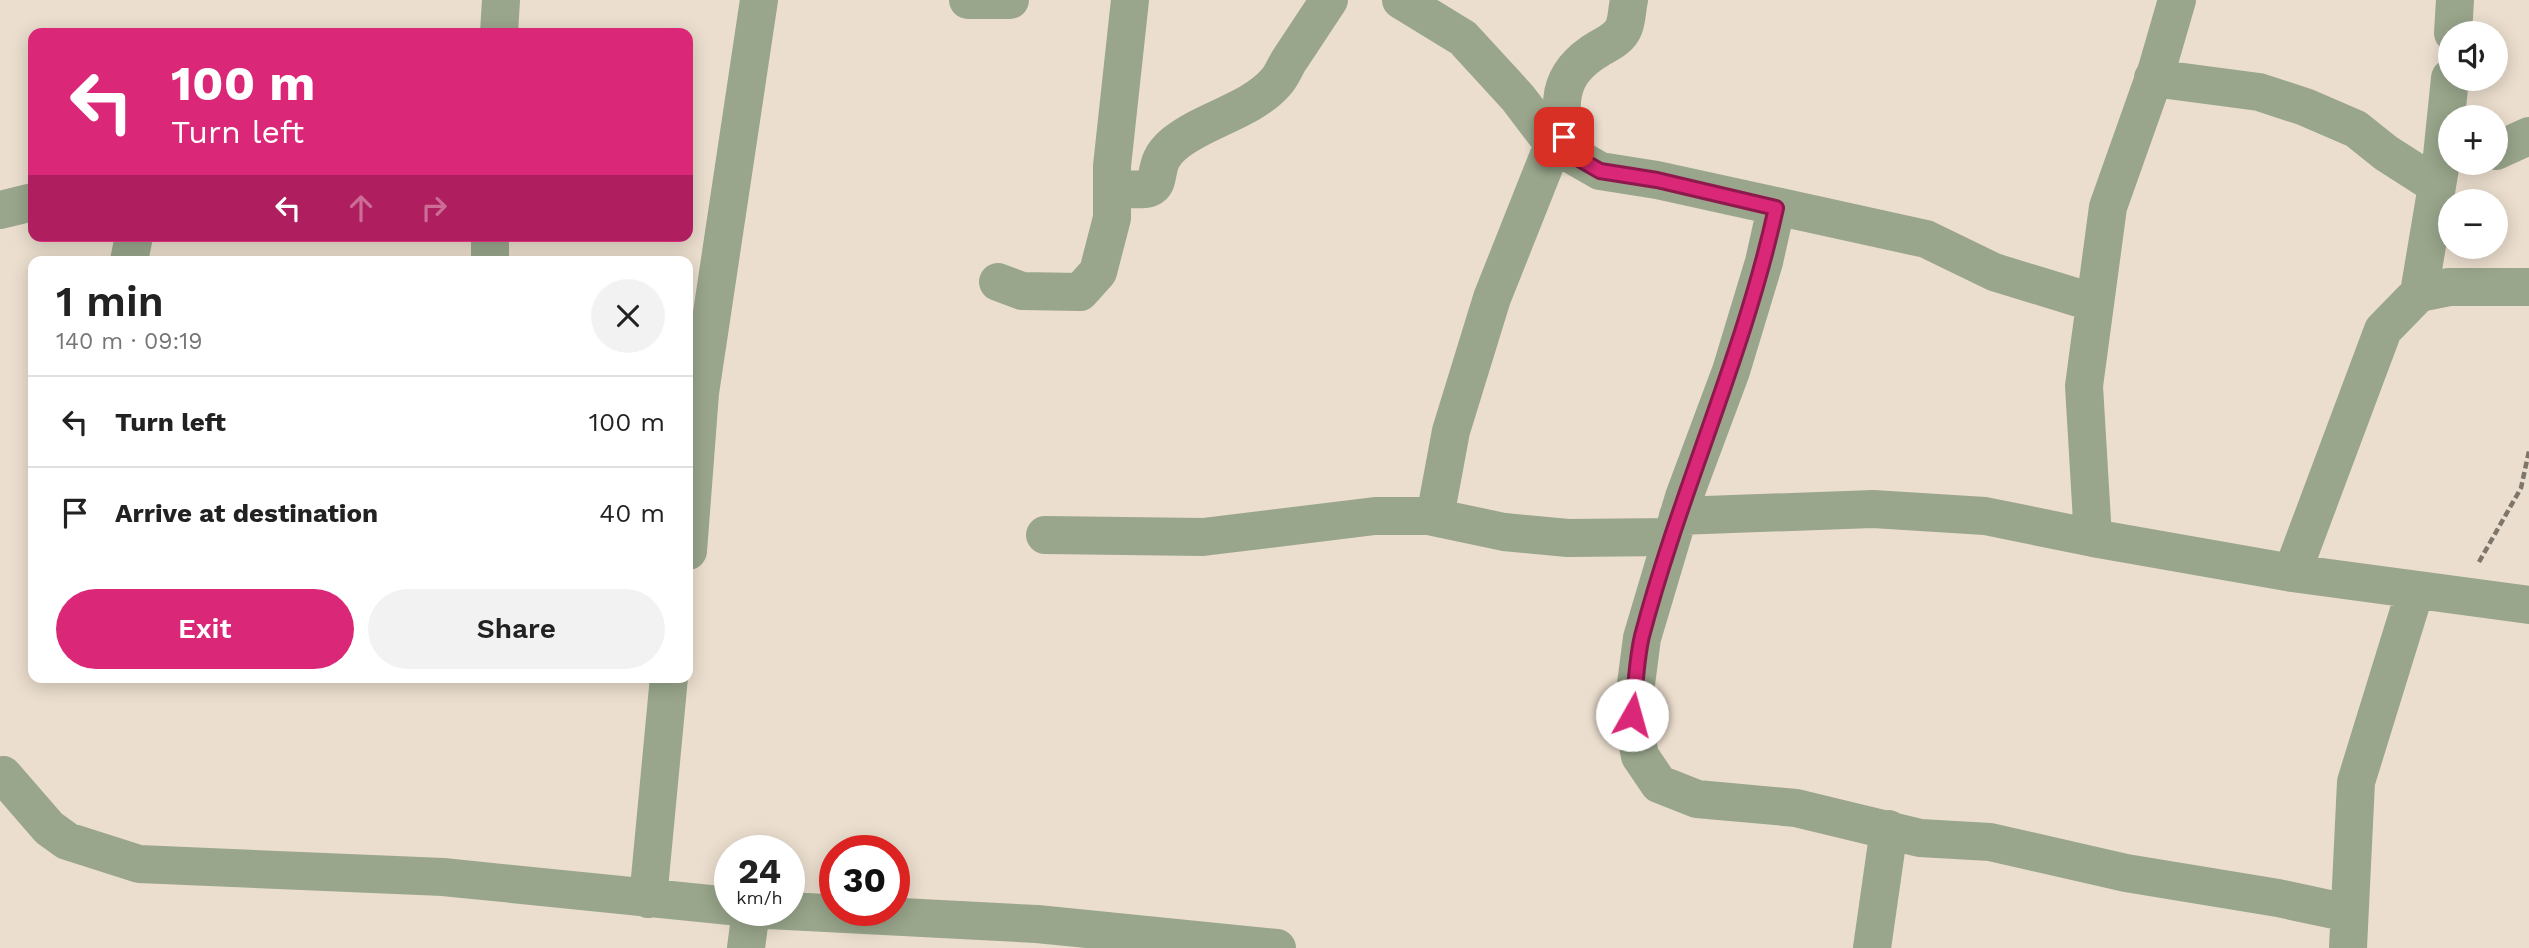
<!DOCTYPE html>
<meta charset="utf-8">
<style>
:root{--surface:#fff;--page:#f2f2f2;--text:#222;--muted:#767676;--line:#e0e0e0;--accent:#db2777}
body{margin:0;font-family:"Work Sans",sans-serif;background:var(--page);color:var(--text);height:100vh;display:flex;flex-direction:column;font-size:26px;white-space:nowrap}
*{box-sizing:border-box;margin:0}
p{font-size:23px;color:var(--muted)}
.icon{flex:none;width:38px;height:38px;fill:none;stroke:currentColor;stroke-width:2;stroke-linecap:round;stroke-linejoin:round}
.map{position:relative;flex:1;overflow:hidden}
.side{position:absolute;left:28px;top:256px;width:665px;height:427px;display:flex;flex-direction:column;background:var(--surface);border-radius:14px;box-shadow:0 4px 18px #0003}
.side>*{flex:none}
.banner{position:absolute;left:28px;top:28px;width:665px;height:214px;border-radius:14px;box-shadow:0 4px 18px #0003;background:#db2777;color:#fff;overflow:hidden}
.controls{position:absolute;left:2438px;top:21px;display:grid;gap:14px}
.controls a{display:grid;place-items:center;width:70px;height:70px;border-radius:50%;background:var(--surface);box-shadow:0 4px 18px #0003;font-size:35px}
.speed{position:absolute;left:714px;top:835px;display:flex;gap:14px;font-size:35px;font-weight:700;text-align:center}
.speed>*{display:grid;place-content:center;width:91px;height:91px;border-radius:50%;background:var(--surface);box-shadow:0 4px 18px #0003;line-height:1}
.speed small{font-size:18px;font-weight:400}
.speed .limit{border:10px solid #d22;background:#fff;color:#111}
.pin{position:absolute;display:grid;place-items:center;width:60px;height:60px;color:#fff;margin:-30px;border-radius:14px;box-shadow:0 4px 10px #0006}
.me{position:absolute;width:77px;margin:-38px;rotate:7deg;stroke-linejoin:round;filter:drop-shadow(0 0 5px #0008)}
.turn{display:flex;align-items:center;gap:24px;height:147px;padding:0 28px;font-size:32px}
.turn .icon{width:91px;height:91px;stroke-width:2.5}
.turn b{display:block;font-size:49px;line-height:60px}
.lanes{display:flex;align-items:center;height:66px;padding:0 28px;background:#0003;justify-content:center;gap:35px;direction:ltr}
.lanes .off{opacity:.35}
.round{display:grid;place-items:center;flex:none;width:74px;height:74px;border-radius:37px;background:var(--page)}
.head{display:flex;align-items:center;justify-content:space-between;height:119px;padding:0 28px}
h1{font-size:42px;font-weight:600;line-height:52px}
.primary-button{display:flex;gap:14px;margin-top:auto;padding:14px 28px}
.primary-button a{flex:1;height:80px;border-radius:42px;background:var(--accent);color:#fff;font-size:28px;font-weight:600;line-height:80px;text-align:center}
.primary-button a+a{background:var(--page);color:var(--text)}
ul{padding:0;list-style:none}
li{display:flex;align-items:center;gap:21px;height:91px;padding:0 28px;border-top:2px solid var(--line)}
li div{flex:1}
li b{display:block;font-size:26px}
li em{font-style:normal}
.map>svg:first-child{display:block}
</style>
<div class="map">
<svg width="2529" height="948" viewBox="0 0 2529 948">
<rect width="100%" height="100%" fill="#ebdece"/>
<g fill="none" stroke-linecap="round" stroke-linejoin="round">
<path stroke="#7e766b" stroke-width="4.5" stroke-dasharray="7 3.5" stroke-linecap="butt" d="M 2479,562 L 2521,488 L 2529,451"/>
<path stroke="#99a68b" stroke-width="38" d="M 968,0 L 1010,0
M 1401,0 L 1463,38 L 1518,98 L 1553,144
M 1629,0 C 1627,9 1627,19 1624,27 C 1620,38 1609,43 1600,48 C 1554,75 1559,105 1567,152 L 1600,171 L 1657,180 L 1926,239 L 1994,272 L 2095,303
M 499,33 L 501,0
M 2453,33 L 2455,0
M 2153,78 L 2259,92 L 2305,107 L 2356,129 L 2386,153 L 2436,185
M 2496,151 L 2529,136
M 1112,187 C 1181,198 1140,172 1174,144 C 1204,119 1250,112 1276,82 C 1282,76 1285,66 1290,59 C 1303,39 1316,20 1329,0
M 1776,208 L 1764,262 L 1731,371 L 1684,497 L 1642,638 L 1632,715 L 1640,756 L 1659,784 L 1697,799 L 1796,808 L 1920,838 L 1990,842 L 2126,873 L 2278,898 L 2348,913
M 0,210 L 33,202
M 490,236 L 490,261
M 129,261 L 134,236
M 998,282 L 1022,291 L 1080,292 L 1098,272 L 1112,218 L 1112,166 L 1130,0
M 2419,293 L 2442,156 L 2450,78
M 1678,516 L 1873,509 L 1985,516 L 2093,538 L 2292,573 L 2529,605
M 1435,517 L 1451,431 L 1492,298 L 1562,122
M 1045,535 L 1203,537 L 1375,516 L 1428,516 L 1504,532 L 1568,538 L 1671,537
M 2093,538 L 2084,386 L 2108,207 L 2157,69 L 2177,0
M 688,551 L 700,393 L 759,0
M 2292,573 L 2383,330 L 2419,293 L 2449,287 L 2529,287
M 3,775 L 49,828 L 67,841 L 139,864 L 443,877 L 730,906
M 648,899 L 669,677
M 768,910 L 1037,924 L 1277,948
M 746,948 L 751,910
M 1872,948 L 1889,829
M 2348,948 L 2356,782 L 2415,591"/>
</g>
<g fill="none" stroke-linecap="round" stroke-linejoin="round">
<defs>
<path id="route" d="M 1564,137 L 1567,152 L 1600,171 L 1657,180 L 1776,208 C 1744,355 1680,491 1642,636 C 1636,661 1636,689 1632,715"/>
</defs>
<use href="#route" stroke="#8e194d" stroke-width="18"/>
<use href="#route" stroke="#db2777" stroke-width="12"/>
</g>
</svg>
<div class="controls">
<a><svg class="icon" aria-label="sound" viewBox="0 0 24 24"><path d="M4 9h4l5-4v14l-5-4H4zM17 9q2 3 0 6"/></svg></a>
<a>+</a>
<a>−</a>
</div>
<div class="speed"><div>24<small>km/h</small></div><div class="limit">30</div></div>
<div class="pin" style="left:1564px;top:137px;background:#d93025"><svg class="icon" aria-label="arrive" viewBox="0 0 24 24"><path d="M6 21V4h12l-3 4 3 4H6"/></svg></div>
<svg class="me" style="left:1632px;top:715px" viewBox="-20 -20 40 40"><circle r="19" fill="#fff"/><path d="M0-13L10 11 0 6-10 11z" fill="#db2777"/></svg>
<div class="banner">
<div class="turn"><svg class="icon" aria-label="left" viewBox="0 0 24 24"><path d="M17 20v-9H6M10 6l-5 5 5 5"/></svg><div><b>100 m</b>Turn left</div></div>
<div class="lanes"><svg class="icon" aria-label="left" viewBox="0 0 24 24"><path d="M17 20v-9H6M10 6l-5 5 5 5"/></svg><svg class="icon off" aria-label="ahead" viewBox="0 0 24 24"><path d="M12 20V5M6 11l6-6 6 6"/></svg><svg class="icon off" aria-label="right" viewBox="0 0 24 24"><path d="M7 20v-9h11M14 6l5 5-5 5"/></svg></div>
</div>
<section class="side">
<div class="head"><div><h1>1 min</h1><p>140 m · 09:19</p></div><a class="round"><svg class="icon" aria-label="close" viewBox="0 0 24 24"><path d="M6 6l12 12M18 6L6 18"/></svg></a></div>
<ul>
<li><svg class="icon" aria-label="left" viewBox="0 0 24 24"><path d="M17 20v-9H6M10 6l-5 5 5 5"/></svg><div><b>Turn left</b></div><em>100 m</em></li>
<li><svg class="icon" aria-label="arrive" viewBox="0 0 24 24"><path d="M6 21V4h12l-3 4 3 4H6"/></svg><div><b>Arrive at destination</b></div><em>40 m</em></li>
</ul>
<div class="primary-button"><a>Exit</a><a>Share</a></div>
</section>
</div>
